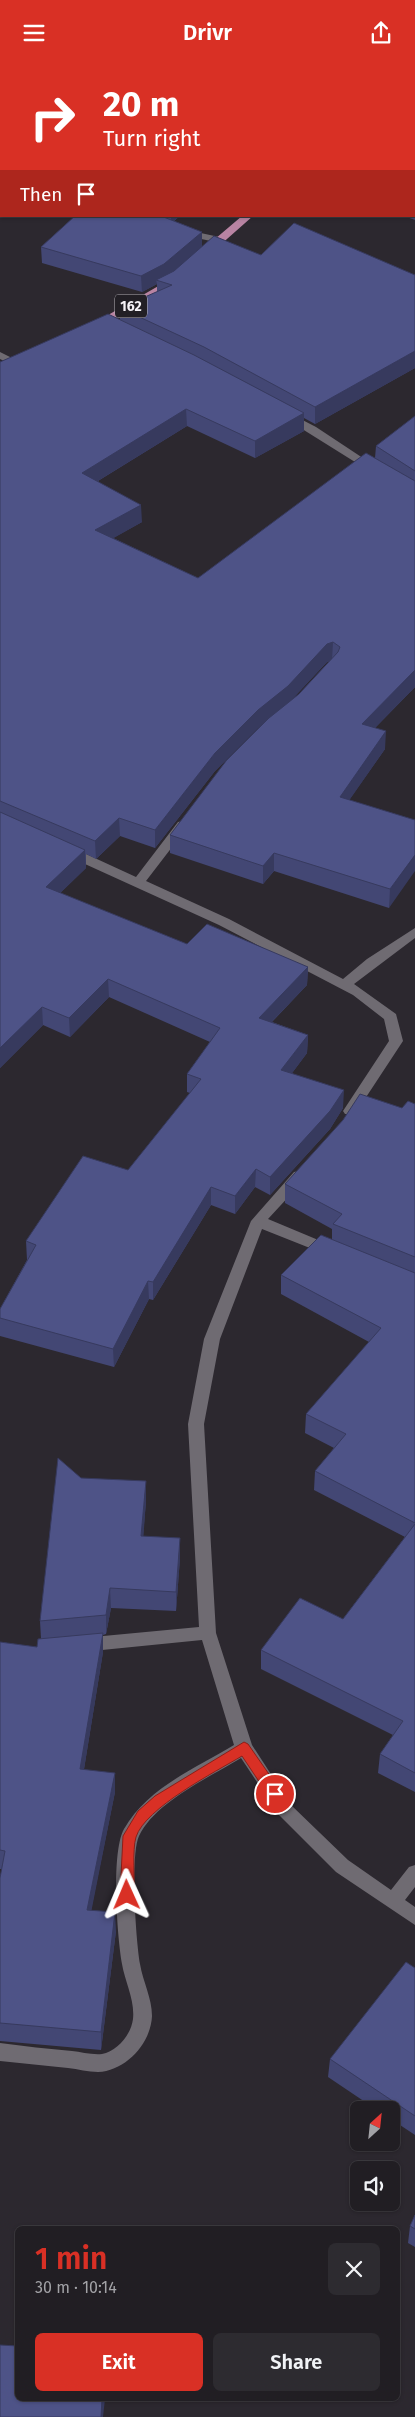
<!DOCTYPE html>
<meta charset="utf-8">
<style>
:root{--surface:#211e23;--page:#2d2b30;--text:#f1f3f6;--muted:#a2a2a6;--line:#3e3c41;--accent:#d93025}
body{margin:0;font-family:"Fira Sans",sans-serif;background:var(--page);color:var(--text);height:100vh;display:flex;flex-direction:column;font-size:19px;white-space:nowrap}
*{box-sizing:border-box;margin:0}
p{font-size:16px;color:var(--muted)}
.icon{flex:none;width:28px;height:28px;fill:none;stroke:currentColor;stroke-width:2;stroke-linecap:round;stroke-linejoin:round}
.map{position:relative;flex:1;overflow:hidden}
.panel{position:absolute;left:15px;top:2161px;width:385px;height:175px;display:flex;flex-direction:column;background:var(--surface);border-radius:8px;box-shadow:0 1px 4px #0004,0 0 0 1px var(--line)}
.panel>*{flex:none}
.guide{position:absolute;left:0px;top:0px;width:415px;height:152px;box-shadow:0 1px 4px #0004,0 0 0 1px var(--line);background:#d93025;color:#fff;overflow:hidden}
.needle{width:32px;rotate:27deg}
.tools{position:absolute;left:350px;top:2036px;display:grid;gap:10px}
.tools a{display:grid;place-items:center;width:50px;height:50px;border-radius:8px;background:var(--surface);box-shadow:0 1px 4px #0004,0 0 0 1px var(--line);font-size:25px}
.pin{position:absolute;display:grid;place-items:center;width:42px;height:42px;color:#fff;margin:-21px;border:2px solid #fff;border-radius:50%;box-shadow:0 1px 5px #0007}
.me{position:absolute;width:55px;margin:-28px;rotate:359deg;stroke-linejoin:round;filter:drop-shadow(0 0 4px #0008)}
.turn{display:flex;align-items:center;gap:18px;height:105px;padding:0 20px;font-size:22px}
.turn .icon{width:65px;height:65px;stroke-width:2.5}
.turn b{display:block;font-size:35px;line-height:42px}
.then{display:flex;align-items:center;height:48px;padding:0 20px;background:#0003;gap:10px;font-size:19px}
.round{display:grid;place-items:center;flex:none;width:52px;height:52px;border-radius:8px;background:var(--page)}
.headline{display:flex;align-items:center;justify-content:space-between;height:85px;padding:0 20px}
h1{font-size:30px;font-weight:600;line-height:38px;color:var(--accent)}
.primary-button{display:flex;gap:10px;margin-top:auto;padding:10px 20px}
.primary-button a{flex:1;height:58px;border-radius:8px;background:var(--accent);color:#fff;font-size:20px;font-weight:600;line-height:58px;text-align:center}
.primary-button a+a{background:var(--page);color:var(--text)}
header{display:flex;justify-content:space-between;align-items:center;height:65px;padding:0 20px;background:var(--accent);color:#fff;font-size:22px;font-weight:600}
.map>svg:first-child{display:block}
</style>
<header><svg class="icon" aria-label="menu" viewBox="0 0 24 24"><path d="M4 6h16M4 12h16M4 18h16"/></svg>Drivr<svg class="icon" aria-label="share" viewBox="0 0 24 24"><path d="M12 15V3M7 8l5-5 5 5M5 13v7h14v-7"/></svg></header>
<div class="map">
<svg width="415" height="2352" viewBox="0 0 415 2352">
<rect width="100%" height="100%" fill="#2c282f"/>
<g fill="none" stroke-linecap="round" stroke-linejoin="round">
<path fill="#6f6b72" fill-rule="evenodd" d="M 0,124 L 1,124 L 1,130 L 0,130 Z
M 182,164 L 224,173 L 225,175 L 220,178 L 178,169 L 178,165 Z
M 0,287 L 24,299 L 25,301 L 20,304 L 0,294 Z
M 287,347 L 316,362 L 381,405 L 375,408 L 371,407 L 283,352 L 283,348 Z
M 183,756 L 189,760 L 146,816 L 229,854 L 343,914 L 367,894 L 415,863 L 415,873 L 354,919 L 396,949 L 403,976 L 355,1049 L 345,1049 L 343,1046 L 389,976 L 384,954 L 353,930 L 219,860 L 63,789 L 61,786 L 63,783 L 73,783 L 136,812 L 178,757 Z
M 299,1106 L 304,1107 L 306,1111 L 304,1115 L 268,1154 L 335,1182 L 338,1186 L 335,1190 L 330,1191 L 262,1164 L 220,1274 L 204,1359 L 216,1568 L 252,1680 L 291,1740 L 348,1795 L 391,1825 L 409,1802 L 415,1800 L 415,1822 L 405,1835 L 415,1842 L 415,1860 L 336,1807 L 279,1750 L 241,1693 C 210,1712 155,1737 139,1771 C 130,1790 136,1876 140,1899 C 143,1917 152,1933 152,1951 C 151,1978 126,2006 98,2007 C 88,2007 78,2004 68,2003 C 45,2001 23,1998 0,1996 L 0,1978 C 24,1981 48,1984 72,1986 C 81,1987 92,1990 102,1989 C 117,1986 131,1970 133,1954 C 135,1935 125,1917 122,1899 C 117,1871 111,1787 124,1764 C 147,1723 196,1703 234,1680 L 202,1575 L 82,1587 L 76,1585 L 74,1580 L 76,1575 L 82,1573 L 199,1562 L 188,1359 L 204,1274 L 251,1156 L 294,1107 Z"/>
<path fill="#b984a3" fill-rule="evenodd" d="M 242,151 L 253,151 L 210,189 L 202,189 L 202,185 Z
M 174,212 L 179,215 L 178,217 L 98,263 L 94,264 L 89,261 Z"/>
</g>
<path fill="#434774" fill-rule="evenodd" d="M 415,0 L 415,155 L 404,151 L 414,151 L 414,1 Z
M 75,151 L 180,151 L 174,156 L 202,167 L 202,182 L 415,210 L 415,303 L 315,359 L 304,353 L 304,366 L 255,393 L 187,361 L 98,416 L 142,457 L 113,473 L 198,513 L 375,393 L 376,381 L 415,351 L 415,622 L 375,663 L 385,684 L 349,735 L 415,755 L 389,843 L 274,806 L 263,819 L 170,788 L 170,770 L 266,656 L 258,663 L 215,706 L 155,783 L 120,771 L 96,794 L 86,789 L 86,803 L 60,828 L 187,879 L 308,902 L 307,920 L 272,957 L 308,970 L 307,988 L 292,1008 L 343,1043 L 330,1064 L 270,1130 L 255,1122 L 235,1149 L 211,1140 L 153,1235 L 149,1234 L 114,1302 L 0,1271 L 0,1244 L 27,1195 L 26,1176 L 128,1105 L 190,1028 L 187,1027 L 187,1009 L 210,977 L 109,932 L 70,972 L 43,960 L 0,1003 L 0,297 L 120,255 L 120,243 L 157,227 L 157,219 L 142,227 L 42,198 L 41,182 ZM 330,596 L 299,629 L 289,637 L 327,597 Z
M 415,1039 L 415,1727 L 378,1708 L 380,1689 L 393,1670 L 261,1604 L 261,1585 L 343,1554 L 405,1472 L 314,1425 L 315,1406 L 334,1383 L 305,1368 L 306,1349 L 369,1277 L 281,1229 L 281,1210 L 332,1175 L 332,1164 L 285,1138 L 285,1119 L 402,1043 Z
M 81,1413 L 146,1436 L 143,1471 L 180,1493 L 176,1546 L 111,1543 L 106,1569 L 103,1570 L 103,1587 L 84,1704 L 115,1727 L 91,1845 L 116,1866 L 101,1985 L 0,1976 L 0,1813 L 2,1804 L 0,1804 L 0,1577 L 37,1582 L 41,1574 L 40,1556 Z
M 415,1903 L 415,2070 L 391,2054 L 391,2045 L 377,2045 L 328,2012 L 330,1994 Z
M 415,2150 L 415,2182 L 408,2178 L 410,2161 Z"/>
<path fill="#373a5e" d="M 171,151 L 180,151 L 171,158 Z
M 202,167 L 202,183 L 164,215 L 156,215 L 157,219 L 142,227 L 141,211 Z
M 415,286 L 415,303 L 315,359 L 315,342 Z
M 186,344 L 187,361 L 83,425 L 82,408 Z
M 304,348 L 304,366 L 255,393 L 255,376 Z
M 141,440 L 142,457 L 96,483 L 95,465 Z
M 333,577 L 332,595 L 327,597 L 288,639 L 258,663 L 215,706 L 155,783 L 155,765 L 215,688 L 258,645 L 327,579 Z
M 415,605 L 415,622 L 361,677 L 362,659 Z
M 386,666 L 385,684 L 339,750 L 340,732 Z
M 119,753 L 120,771 L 96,794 L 95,776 Z
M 85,785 L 86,803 L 47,841 L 46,822 Z
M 274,788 L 274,806 L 263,819 L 263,801 Z
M 415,790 L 415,806 L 389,843 L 390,824 Z
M 308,902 L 307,920 L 258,971 L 259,953 Z
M 108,914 L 109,932 L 70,972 L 69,953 Z
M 42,942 L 43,960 L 0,1003 L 0,983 Z
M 308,970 L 307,988 L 281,1023 L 281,1005 Z
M 344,1025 L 343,1043 L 330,1064 L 270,1130 L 270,1112 Z
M 256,1104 L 255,1122 L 235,1149 L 235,1131 Z
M 211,1122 L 211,1140 L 153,1235 L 153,1217 Z
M 148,1216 L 149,1234 L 114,1302 L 113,1284 Z
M 146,1416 L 146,1436 L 142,1491 L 141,1471 Z
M 180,1473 L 180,1493 L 176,1546 L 176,1527 Z
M 110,1523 L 111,1543 L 106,1569 L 106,1550 Z
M 103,1568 L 103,1587 L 81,1723 L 80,1704 Z
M 115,1708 L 115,1727 L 88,1863 L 87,1845 Z
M 115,1847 L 116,1866 L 101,1985 L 101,1967 Z
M 102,2334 L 105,2334 L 103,2352 L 101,2352 Z"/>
<path fill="#4e5387" stroke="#373a5e" d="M 245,0 L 415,0 L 415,138 L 414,138 L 414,1 L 244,1 Z
M 75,151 L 161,151 L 202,167 L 164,199 L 141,211 L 41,182 Z
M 294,158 L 415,210 L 415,286 L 315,342 L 204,282 L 120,243 L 172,220 L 156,215 L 174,206 L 214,171 L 261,190 Z
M 108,249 L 194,290 L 304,348 L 255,376 L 186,344 L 82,408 L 141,440 L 95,465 L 198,513 L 366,388 L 415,416 L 415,605 L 362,659 L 386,666 L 340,732 L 415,755 L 415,790 L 390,824 L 274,788 L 263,801 L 170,770 L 226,696 L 269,653 L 299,629 L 338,587 L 340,582 L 333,577 L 327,579 L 288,621 L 258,645 L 215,688 L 155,765 L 119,753 L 95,776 L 0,736 L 0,297 Z
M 415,351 L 415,406 L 376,381 Z
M 0,747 L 85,785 L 46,822 L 187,879 L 207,859 L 308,902 L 259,953 L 308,970 L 281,1005 L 344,1025 L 330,1046 L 270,1112 L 256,1104 L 235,1131 L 211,1122 L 153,1217 L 148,1216 L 113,1284 L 0,1253 L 0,1244 L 36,1180 L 26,1176 L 83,1091 L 128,1105 L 201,1014 L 187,1009 L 220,963 L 108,914 L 69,953 L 42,942 L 0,983 Z
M 360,1029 L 402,1043 L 408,1036 L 415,1039 L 415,1192 L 333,1159 L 342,1149 L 285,1119 L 343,1055 Z
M 321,1170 L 415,1208 L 415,1458 L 315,1406 L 346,1369 L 306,1349 L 381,1263 L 281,1210 Z
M 58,1393 L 81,1413 L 146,1416 L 141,1471 L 180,1473 L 176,1527 L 110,1523 L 106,1550 L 40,1556 Z
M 415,1459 L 415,1708 L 380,1689 L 403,1656 L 261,1585 L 300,1533 L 343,1554 Z
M 103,1568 L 80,1704 L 115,1708 L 87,1845 L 115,1847 L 101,1967 L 0,1958 L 0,1813 L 5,1786 L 0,1785 L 0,1577 L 37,1582 L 38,1574 Z
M 406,1897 L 415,1903 L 415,2051 L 330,1994 Z
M 415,2150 L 415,2164 L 410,2161 Z
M 0,2280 L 18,2281 L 18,2334 L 102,2334 L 101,2352 L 0,2352 Z"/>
<path fill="#d93025" stroke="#8d1f18" d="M 244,1677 L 248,1679 L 280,1725 L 282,1729 L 280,1733 L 270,1733 L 242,1691 C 215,1707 145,1743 136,1772 C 132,1785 135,1815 134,1830 L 132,1835 L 127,1836 L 122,1835 L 120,1830 L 123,1771 L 138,1746 L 155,1731 Z"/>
<g text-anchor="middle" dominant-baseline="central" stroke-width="5" stroke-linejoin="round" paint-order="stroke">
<rect fill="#221f25" stroke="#b6b3b9" stroke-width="1" x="115" y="229.5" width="32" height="23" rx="4"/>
<g font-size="14" font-weight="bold" fill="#f6f3f8">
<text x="131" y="241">162</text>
</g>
</g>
</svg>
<div class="tools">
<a><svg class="needle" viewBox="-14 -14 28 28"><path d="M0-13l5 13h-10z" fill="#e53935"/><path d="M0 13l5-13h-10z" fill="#a2a2a6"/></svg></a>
<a><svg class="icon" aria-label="sound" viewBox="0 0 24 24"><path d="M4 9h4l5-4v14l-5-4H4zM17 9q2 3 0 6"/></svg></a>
</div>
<div class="pin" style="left:275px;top:1729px;background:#d93025"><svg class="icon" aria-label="arrive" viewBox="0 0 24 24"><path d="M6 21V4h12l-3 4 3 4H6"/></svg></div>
<svg class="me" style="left:127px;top:1830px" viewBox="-20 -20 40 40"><path d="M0-17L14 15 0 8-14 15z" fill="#d93025" stroke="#fff" stroke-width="4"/></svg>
<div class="guide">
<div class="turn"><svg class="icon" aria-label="right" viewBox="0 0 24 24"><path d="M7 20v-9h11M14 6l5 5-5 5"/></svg><div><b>20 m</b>Turn right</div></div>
<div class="then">Then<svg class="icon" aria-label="arrive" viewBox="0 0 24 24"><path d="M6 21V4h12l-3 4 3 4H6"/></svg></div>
</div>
<section class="panel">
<div class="headline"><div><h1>1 min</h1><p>30 m · 10:14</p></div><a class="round"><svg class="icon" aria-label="close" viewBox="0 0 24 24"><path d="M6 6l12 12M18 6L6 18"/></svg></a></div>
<div class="primary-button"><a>Exit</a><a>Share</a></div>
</section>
</div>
